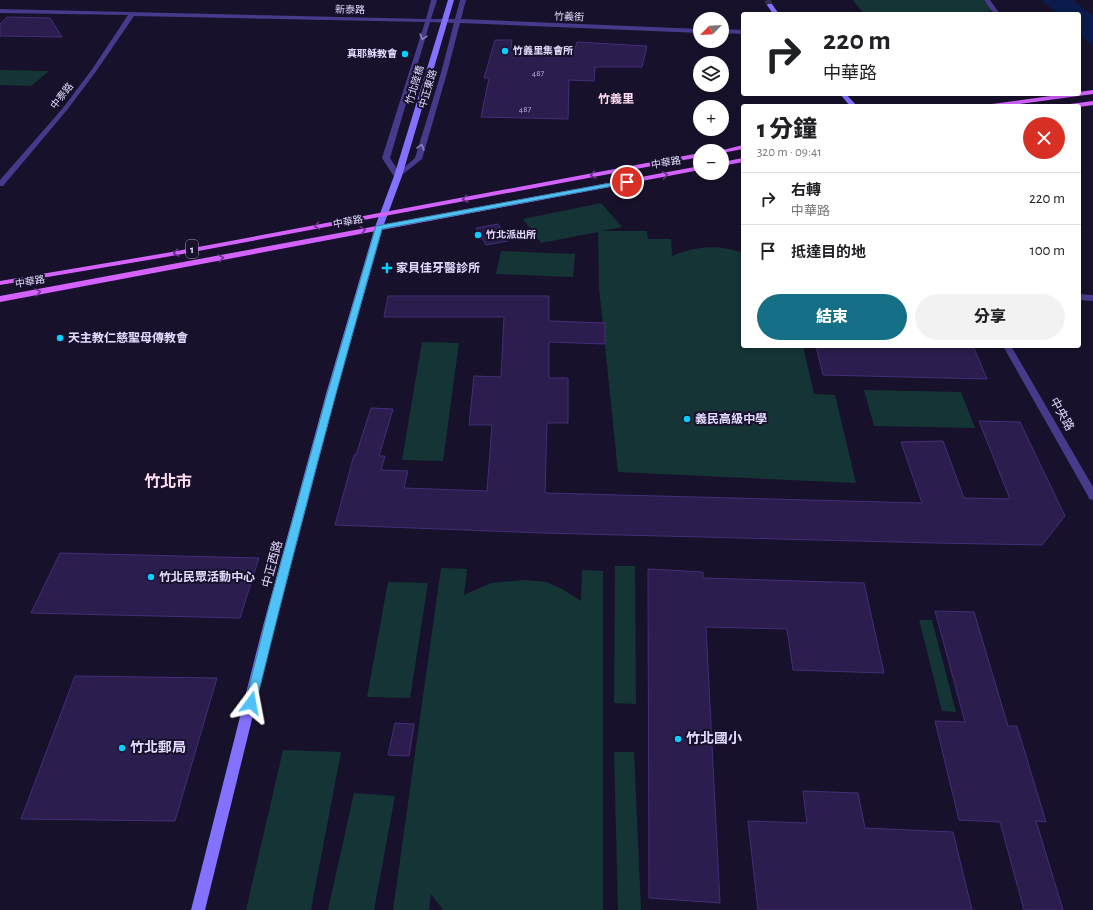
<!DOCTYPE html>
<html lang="zh-TW">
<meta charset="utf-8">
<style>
:root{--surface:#fff;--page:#f2f2f2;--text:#202124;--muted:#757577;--line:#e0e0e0;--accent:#156f87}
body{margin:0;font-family:"Alegreya Sans","Noto Sans TC",sans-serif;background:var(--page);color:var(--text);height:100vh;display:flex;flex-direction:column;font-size:15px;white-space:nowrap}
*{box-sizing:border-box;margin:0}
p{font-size:13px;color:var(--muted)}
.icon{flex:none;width:22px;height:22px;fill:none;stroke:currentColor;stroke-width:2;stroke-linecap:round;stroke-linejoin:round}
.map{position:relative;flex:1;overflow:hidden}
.side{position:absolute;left:741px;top:104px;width:340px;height:244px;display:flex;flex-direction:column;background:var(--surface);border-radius:4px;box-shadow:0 2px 6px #0003}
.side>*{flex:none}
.hud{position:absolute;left:741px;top:12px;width:340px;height:84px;border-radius:4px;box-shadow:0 2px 6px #0003;background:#fff;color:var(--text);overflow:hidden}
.needle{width:26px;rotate:245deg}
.controls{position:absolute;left:693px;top:12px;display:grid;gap:8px}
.controls a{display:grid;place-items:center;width:36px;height:36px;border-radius:50%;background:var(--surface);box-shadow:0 2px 6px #0003;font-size:20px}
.pin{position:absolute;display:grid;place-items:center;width:34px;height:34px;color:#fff;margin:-17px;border:2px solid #fff;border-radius:50%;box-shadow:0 1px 4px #0007}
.me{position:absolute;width:44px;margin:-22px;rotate:13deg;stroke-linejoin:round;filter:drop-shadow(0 0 3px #0008)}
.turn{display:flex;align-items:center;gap:14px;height:84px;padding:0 16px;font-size:18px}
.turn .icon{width:52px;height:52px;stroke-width:2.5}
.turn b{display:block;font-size:28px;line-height:34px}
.round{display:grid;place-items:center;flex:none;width:42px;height:42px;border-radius:21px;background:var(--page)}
.headline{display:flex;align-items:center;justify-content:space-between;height:68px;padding:0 16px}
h1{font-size:24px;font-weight:800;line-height:30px}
.button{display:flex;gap:8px;margin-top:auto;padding:8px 16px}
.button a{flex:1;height:46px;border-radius:24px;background:var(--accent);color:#fff;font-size:16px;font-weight:800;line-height:46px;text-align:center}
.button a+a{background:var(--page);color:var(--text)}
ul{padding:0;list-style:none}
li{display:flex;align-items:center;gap:12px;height:52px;padding:0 16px;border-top:1px solid var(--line)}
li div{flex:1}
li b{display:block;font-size:15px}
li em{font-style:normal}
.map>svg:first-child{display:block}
</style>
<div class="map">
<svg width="1093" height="910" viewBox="0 0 1093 910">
<rect width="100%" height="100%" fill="#18112b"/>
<path fill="#143436" d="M 853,0 L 983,0 L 992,10 L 987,13 L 967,14 L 864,14 Z
M 0,70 L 49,71 L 31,86 L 0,85 Z
M 601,203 L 622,227 L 601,231 L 647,231 L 648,239 L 671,239 L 672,256 C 696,246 719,244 743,253 L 743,346 L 803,346 L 814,394 L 835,395 L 856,483 L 618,472 L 599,287 L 598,232 L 541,243 L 523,219 Z
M 501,251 L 575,254 L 573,277 L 496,274 Z
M 422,342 L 459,343 L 443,461 L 402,460 Z
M 864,390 L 961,392 L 975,428 L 874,426 Z
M 615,566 L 635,566 L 636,704 L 614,703 Z
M 441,568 L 467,569 L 464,595 L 491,583 L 524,580 L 547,582 L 562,589 L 581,601 L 582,570 L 603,571 L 603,910 L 443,910 L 431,894 L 429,910 L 393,910 Z
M 388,582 L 428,583 L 410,698 L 367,697 Z
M 919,620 L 932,620 L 956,712 L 942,711 Z
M 283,750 L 341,752 L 311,910 L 246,910 Z
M 614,752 L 634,752 L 641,910 L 618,910 Z
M 354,793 L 395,796 L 374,910 L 328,910 Z"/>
<path fill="#0a1c4b" d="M 1041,0 L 1073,0 L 1093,16 L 1093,46 L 1079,34 L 1079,14 L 1058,14 Z"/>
<path fill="#2b1d4d" stroke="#442e79" d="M 7,17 L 50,18 L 62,37 L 0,36 L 0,24 Z
M 495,40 L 512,40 L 511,48 L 518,48 L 517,53 L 573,55 L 577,42 L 647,46 L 642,67 L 595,67 L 594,81 L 569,80 L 568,119 L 481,117 L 489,78 L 484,78 Z
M 498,224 L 508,241 L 486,245 L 476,228 Z
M 388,296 L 549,296 L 549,321 L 605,323 L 605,344 L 549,342 L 549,378 L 568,378 L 568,423 L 547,423 L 545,493 L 922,503 L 901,442 L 943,441 L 964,498 L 1010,499 L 979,421 L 1020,422 L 1065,516 L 1042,545 L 936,543 L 543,533 L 335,525 L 354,455 L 356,455 L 371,408 L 393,409 L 379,456 L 385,456 L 381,470 L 408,471 L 404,488 L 487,491 L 492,425 L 469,425 L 474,376 L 501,377 L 504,317 L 384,317 Z
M 816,346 L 973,346 L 987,379 L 823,375 Z
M 60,553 L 259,558 L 240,618 L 31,613 Z
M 648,569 L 703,572 L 703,578 L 864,583 L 884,673 L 793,670 L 787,629 L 706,627 L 720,903 L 649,898 Z
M 935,611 L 974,612 L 1008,726 L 1017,726 L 1046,822 L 1036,821 L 1063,910 L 1024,910 L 1000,822 L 959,820 L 935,721 L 965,722 Z
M 75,676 L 217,678 L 175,821 L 21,819 Z
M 395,723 L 414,724 L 409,756 L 388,755 Z
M 803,791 L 858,793 L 865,828 L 953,832 L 972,910 L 758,910 L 748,821 L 807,823 Z"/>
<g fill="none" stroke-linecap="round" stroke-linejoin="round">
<path stroke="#362f4b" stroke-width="6" stroke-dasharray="6 3" stroke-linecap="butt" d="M 767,0 L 770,5"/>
<path fill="#463b8b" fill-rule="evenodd" d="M 431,0 L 437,0 L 431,19 L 455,19 L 460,0 L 466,0 L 461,19 L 700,29 L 700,33 L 460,23 L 447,73 L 422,159 L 398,178 L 395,178 L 382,158 L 425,22 L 134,16 L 97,70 L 67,110 L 3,186 L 0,186 L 0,180 L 63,108 L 93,68 L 128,15 L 0,13 L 0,9 L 426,19 ZM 430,22 L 454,23 L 441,73 L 415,158 L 399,172 L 390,158 Z
M 984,0 L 990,0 L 1000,14 L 994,14 Z
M 722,29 L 743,30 L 743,34 L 722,33 Z
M 1079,294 L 1093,295 L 1093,301 L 1079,300 Z
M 1003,346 L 1011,346 L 1093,487 L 1093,500 L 1089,499 L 1088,496 Z"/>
<path fill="#8372ff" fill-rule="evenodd" d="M 448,0 L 454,0 L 402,176 L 383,227 L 336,394 L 274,630 L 205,910 L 191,910 L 262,630 L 326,394 L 375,227 L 394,176 Z
M 768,4 L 772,4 L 779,14 L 773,14 L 767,5 Z
M 840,94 L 846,94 L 857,106 L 850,106 Z"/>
<path fill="#d362ff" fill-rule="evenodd" d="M 1093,90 L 1093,94 L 1006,106 L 989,106 L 992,104 L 1065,94 L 1079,94 L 1079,92 Z
M 1093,101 L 1093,105 L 1079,107 L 1067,106 L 1070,104 Z
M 743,145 L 743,149 L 722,153 L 722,151 L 719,151 Z
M 700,153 L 700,157 L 166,257 L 0,285 L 0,281 L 166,253 Z
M 743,158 L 743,162 L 722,166 L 722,162 Z
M 700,166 L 700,170 L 0,302 L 0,296 Z"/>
</g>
<defs><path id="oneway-chevron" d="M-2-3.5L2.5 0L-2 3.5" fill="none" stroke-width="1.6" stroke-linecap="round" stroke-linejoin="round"/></defs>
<g stroke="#8d83bf">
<use href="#oneway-chevron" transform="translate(423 37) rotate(106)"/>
<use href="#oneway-chevron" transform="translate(421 147) rotate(-74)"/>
</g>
<g stroke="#6c358a">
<use href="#oneway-chevron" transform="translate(593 175) rotate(169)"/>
<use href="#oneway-chevron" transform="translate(665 175) rotate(-10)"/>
<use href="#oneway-chevron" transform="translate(465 199) rotate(169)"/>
<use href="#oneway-chevron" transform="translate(317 226) rotate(170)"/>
<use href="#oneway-chevron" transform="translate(363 230) rotate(-11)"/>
<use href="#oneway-chevron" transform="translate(176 253) rotate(169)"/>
<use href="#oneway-chevron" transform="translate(221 258) rotate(-11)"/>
<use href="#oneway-chevron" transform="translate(38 292) rotate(-10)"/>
</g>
<path fill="#4fc3f7" stroke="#337fa1" d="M 627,180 L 629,180 L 629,183 L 382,229 C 337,386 295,544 256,703 L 255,706 L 251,708 L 247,706 L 245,703 L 269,606 L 327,394 L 376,226 Z"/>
<g fill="#07cfff" stroke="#18112b" stroke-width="1.5">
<circle cx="505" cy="51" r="4"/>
<circle cx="405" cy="54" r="4"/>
<circle cx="478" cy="235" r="4"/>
<path d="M385 262h4v4h4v4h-4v4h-4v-4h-4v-4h4z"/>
<circle cx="60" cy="338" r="4"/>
<circle cx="687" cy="419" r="4"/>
<circle cx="151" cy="577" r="4"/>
<circle cx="678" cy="739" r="4"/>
<circle cx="122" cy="748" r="4"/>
</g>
<g text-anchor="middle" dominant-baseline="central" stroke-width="4" stroke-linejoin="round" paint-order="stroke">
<g font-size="9" fill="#b5acd2">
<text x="538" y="73">487</text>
<text x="525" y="109">487</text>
</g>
<g font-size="10" fill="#e3dbff" stroke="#18112b">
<text transform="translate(350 10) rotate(1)">新泰路</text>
<text transform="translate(569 17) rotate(2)">竹義街</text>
<text transform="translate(415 85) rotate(-73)">竹北陸橋</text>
<text transform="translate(428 89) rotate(-73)">中正東路</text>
<text transform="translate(62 96) rotate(-52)">中泰路</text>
<text transform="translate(666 163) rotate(-10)">中華路</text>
<text transform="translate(348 222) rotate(-11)">中華路</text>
<text transform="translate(30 282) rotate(-10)">中華路</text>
</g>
<g font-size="10" font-weight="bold" fill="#e3dbff" stroke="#18112b" text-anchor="start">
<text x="513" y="51">竹義里集會所</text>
<text x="397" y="54" text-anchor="end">真耶穌教會</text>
<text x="486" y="235">竹北派出所</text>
</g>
<rect fill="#18112b" stroke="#a69ebf" stroke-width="1" x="186" y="240" width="12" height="18" rx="3"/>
<g font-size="11" font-weight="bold" fill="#e3dbff">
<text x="192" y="249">1</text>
</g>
<g font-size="12" font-weight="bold" fill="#ffddf0" stroke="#18112b">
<text x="616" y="99">竹義里</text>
</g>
<g font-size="12" font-weight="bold" fill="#e3dbff" stroke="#18112b" text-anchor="start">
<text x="396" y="268">家貝佳牙醫診所</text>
<text x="68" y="338">天主教仁慈聖母傳教會</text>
<text x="695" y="419">義民高級中學</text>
<text x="159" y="577">竹北民眾活動中心</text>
</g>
<g font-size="12" fill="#e3dbff" stroke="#18112b">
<text transform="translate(1062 414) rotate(61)">中央路</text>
<text transform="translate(272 564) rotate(-75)">中正西路</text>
</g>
<g font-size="14" font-weight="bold" fill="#e3dbff" stroke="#18112b" text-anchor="start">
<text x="686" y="739">竹北國小</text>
<text x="130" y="748">竹北郵局</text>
</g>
<g font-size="16" font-weight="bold" fill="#ffddf0" stroke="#18112b">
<text x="168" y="482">竹北市</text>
</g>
</g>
</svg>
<div class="controls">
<a><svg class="needle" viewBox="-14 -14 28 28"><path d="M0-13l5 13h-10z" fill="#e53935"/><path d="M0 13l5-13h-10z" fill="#757577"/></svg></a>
<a><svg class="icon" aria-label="layers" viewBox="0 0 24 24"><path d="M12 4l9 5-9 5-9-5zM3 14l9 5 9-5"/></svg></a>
<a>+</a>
<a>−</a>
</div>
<div class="pin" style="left:627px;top:182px;background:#d93025"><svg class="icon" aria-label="arrive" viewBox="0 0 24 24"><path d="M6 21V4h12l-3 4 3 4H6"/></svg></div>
<svg class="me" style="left:251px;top:703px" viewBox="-20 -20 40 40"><path d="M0-17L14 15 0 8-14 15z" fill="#4fc3f7" stroke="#fff" stroke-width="4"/></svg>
<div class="hud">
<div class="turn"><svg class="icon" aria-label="right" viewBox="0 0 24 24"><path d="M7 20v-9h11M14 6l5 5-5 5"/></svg><div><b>220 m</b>中華路</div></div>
</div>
<section class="side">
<div class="headline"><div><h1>1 分鐘</h1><p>320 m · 09:41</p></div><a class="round" style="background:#d93025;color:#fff"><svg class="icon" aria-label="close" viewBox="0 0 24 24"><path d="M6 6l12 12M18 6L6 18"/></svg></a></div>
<ul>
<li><svg class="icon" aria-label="right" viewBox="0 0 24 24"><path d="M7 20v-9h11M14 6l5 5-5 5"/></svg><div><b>右轉</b><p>中華路</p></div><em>220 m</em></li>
<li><svg class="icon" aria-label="arrive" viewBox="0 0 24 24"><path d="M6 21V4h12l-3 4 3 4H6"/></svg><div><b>抵達目的地</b></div><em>100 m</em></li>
</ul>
<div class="button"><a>結束</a><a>分享</a></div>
</section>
</div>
